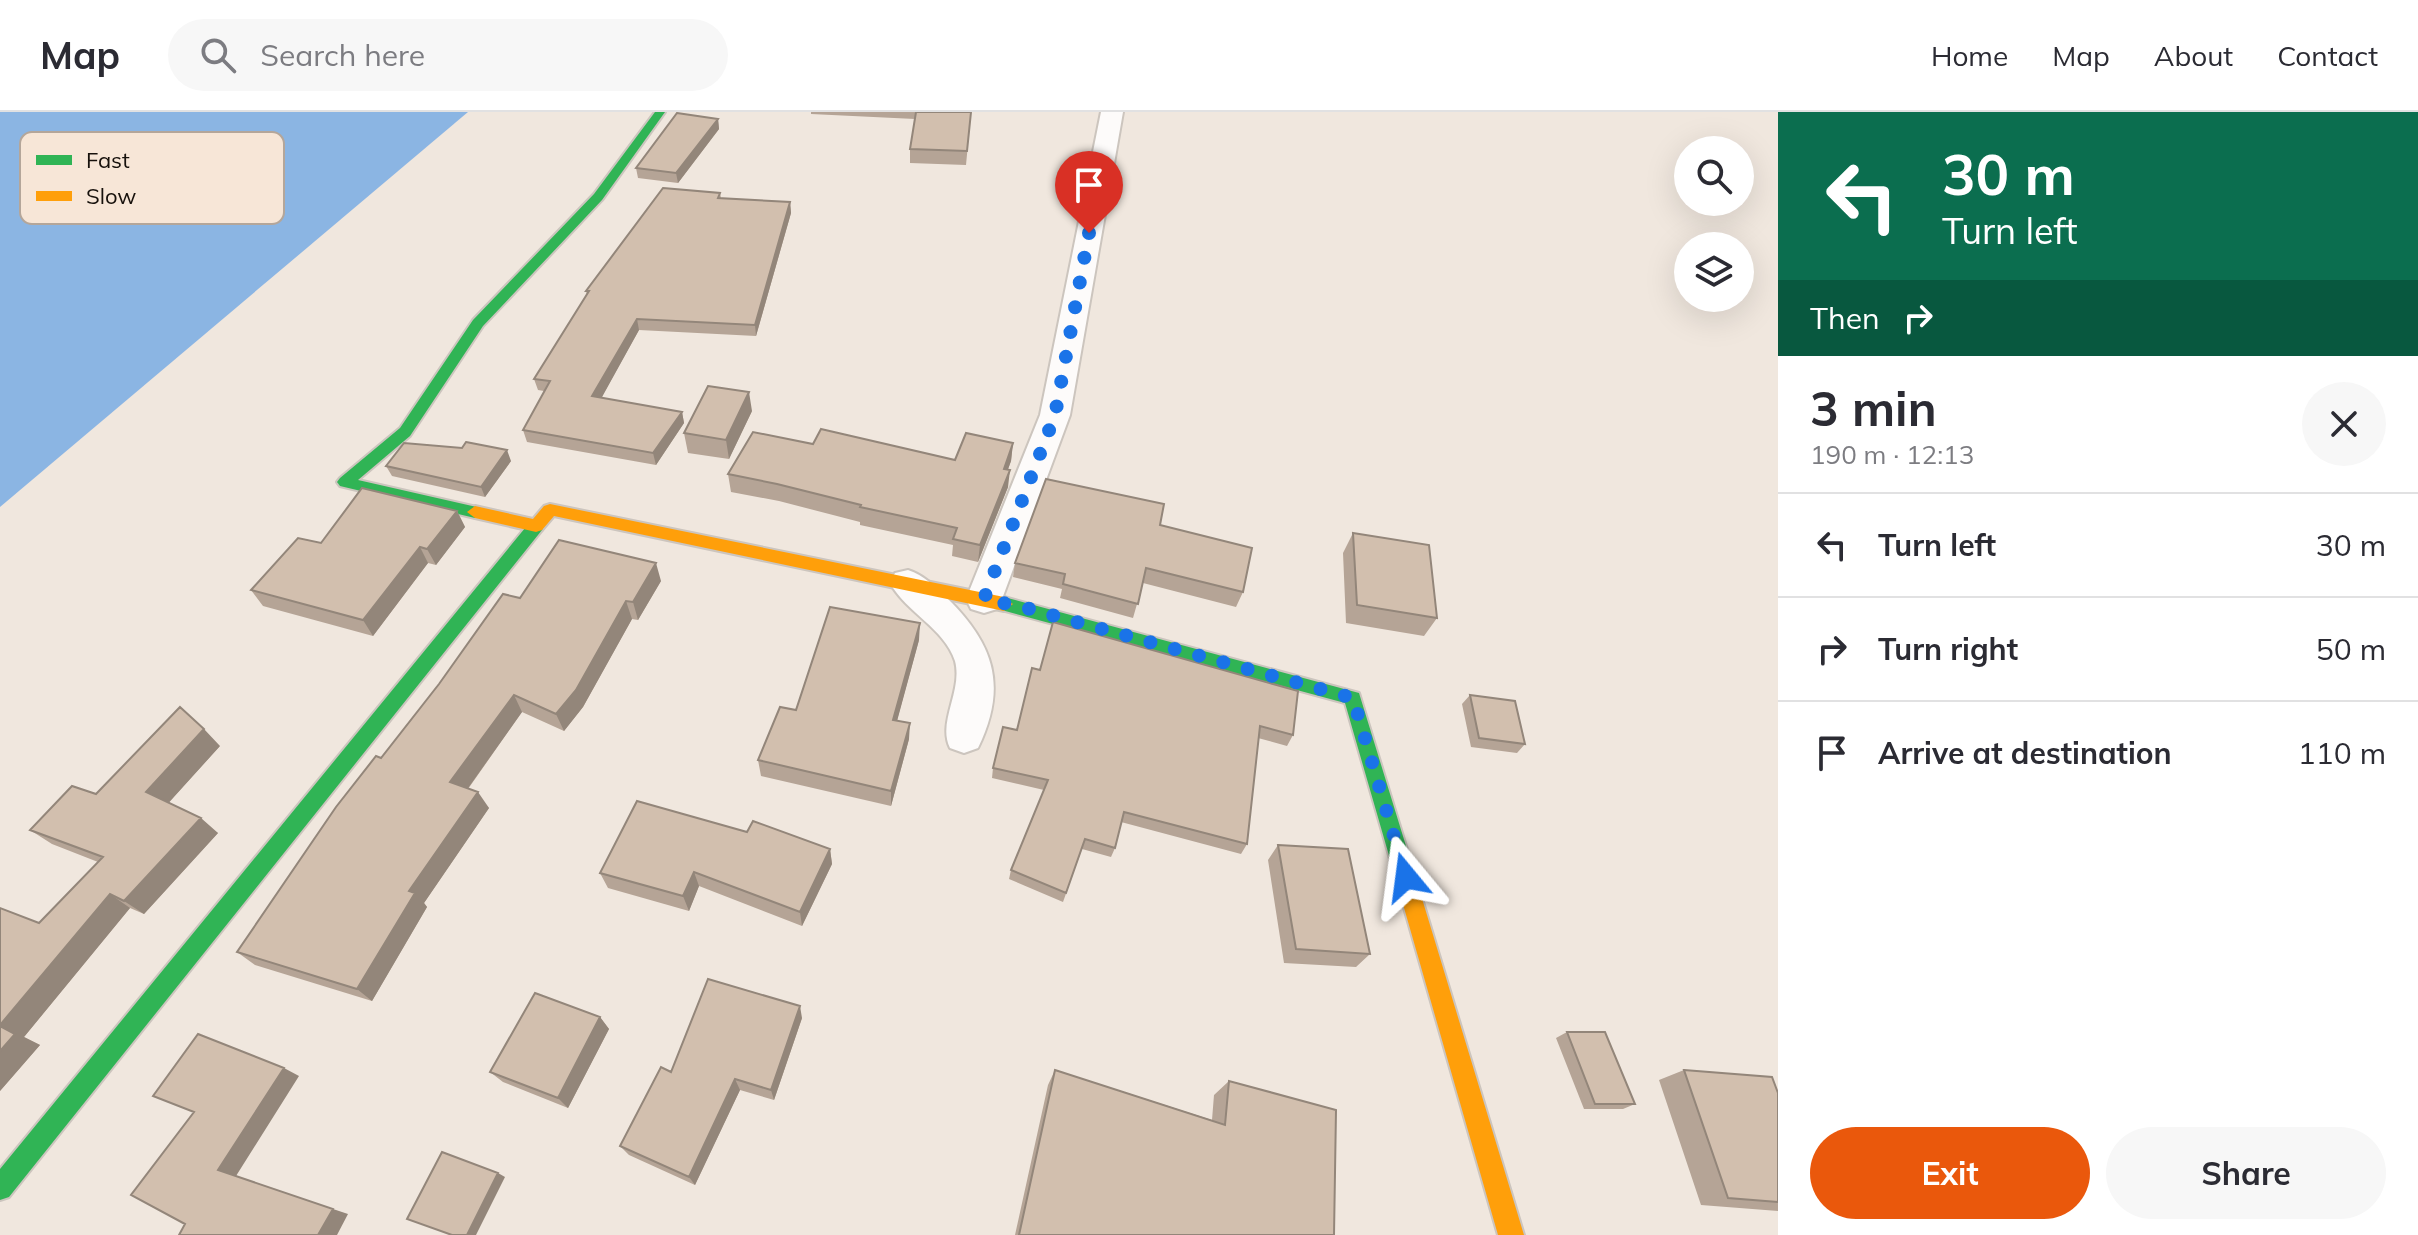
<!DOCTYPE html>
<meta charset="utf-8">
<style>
:root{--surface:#fff;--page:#f7f7f7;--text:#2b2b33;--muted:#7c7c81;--line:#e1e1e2;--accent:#ea580c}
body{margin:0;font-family:Mulish,sans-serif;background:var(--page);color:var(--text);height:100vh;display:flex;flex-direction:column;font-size:30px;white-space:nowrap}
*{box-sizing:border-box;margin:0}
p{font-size:26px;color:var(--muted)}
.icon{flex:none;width:44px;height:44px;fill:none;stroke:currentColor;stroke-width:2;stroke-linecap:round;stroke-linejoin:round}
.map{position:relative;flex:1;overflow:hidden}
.panel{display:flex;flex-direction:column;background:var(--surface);width:640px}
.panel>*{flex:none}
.guide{background:#0b6e4f;color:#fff;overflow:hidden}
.buttons{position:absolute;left:1674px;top:24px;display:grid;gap:16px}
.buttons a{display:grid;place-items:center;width:80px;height:80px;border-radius:50%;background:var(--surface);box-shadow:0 8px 32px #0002;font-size:40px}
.pin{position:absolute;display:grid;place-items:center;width:68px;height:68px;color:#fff;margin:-82px -34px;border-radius:50% 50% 50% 0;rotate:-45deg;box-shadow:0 0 8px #0007}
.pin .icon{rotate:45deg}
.me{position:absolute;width:88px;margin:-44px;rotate:344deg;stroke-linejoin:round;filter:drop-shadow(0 0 6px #0008)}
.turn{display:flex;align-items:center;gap:28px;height:168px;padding:0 32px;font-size:36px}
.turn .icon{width:104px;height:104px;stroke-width:2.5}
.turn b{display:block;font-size:56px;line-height:68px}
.then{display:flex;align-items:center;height:76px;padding:0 32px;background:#0003;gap:16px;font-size:30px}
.round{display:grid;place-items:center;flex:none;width:84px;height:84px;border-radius:42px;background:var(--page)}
.headline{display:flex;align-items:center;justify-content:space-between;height:136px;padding:0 32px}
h1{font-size:48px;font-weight:700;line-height:60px}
.cta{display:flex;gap:16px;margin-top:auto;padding:16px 32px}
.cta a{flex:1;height:92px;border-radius:48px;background:var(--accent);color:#fff;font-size:32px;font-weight:700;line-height:92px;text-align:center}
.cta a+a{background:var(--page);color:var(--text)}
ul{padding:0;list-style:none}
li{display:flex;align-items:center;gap:24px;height:104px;padding:0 32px;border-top:2px solid var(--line)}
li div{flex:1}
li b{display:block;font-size:30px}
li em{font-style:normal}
header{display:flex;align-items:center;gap:48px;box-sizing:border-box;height:112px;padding:0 40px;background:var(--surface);border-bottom:2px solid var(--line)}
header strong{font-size:38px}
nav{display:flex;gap:44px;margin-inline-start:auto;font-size:28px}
.search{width:560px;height:72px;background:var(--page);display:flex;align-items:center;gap:20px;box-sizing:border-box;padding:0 28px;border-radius:44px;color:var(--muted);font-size:30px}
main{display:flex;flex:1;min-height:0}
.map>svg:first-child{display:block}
</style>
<header>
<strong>Map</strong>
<div class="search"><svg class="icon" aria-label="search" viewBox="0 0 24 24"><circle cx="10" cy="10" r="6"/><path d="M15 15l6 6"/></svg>Search here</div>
<nav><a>Home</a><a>Map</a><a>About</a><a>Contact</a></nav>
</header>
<main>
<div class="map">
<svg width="1778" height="1123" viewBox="0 0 1778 1123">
<rect width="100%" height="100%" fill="#f0e7de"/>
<path fill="#8bb5e3" d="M 0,0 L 468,0 L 0,395 Z"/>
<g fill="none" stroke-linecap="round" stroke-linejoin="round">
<defs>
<path id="street" d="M 1101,0 L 1123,0 L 1070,303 L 1002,487 L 997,497 L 984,501 L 971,497 L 966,487 L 1040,303 Z
M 908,458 C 924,463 935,475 947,486 C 994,532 1008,574 978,636 L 964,641 L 950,636 C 937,610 963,579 955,549 C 945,517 906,500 890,471 L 895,461 Z"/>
<path id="fast" d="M 655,0 L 665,0 L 602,88 L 483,214 L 410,324 L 358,368 L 481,396 L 483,400 L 481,404 L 475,406 L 340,374 L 337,370 L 340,366 L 400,316 L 473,208 L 594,82 Z
M 536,408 L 542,410 L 544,414 L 542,418 L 9,1085 L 0,1088 L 0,1057 L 530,410 Z
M 1004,485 L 1359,581 L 1410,747 L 1407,754 L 1400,756 L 1393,754 L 1390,747 L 1345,591 L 998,497 L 995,492 Z"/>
<path id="slow" d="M 550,392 L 1004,485 L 1013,492 L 1004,499 L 554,404 L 542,418 L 536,420 L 475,406 L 467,400 L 475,394 L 533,407 L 544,394 Z
M 1400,738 L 1407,740 L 1410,747 L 1524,1123 L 1498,1123 L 1390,747 L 1393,740 Z"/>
</defs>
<use href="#street" stroke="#ccc5be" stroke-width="4"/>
<use href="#fast" stroke="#ccc5be" stroke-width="4"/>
<use href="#slow" stroke="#ccc5be" stroke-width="4"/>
<use href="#street" fill="#fdfbfa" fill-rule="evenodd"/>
<use href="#fast" fill="#30b455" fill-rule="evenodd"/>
<use href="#slow" fill="#ff9f0a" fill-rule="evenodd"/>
</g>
<path fill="#b5a496" d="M 811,0 L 971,0 L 966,53 L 910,51 L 910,37 L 915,7 L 811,2 Z
M 718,7 L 719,17 L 678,71 L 638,66 L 636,56 Z
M 720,81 L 721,86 L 790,90 L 791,101 L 756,224 L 639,218 L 601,286 L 682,300 L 684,311 L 656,353 L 527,330 L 523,318 L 544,279 L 538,278 L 534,267 L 587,183 L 586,179 Z
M 752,299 L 729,347 L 688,341 L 684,321 Z
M 1013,331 L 1011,349 L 1008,357 L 1008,375 L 978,450 L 952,444 L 953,433 L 860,413 L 860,410 L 779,389 L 731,380 L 728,362 L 813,332 L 955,348 Z
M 511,349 L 485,385 L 392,364 L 386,354 Z
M 457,399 L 465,415 L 436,453 L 428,451 L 373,524 L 263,494 L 251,478 L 321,431 Z
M 1160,413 L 1243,480 L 1236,495 L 1143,471 L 1133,506 L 1060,486 L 1062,477 L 1013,465 L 1015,451 Z
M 1353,421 L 1437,506 L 1424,524 L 1346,511 L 1343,441 Z
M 661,469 L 638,508 L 632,507 L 583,595 L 564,619 L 522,600 L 468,677 L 489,696 L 424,791 L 427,795 L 372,889 L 255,853 L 237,840 L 520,486 Z
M 919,528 L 897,608 L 909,627 L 891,694 L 761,664 L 758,648 L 796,598 Z
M 1032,556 L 1293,623 L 1287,634 L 1258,626 L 1247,732 L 1241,742 L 1121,710 L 1115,736 L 1111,745 L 1082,737 L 1063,790 L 1009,767 L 1011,758 L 1044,678 L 992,666 L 993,656 L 1017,618 Z
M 1470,583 L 1525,632 L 1517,641 L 1471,635 L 1462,592 Z
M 220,634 L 168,691 L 218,721 L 144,802 L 130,796 L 24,925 L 40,933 L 0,979 L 39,811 L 98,750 L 52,732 L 30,718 Z
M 747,720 L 830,737 L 832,752 L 802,814 L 699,774 L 689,799 L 608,776 L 600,761 Z
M 1278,733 L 1370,842 L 1356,855 L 1284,851 L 1268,748 Z
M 600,905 L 609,917 L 568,996 L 503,970 L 490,960 Z
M 802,906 L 774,988 L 740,978 L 695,1073 L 629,1043 L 620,1034 L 671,960 Z
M 1567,920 L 1635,992 L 1623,997 L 1584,997 L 1556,926 Z
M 1055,958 L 1212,1008 L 1214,983 L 1229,969 L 1334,1123 L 1015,1123 L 1048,973 Z
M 1684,958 L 1778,981 L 1778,1099 L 1701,1093 L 1659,968 Z"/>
<path fill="#93867a" d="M 718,7 L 719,17 L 678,71 L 676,61 Z
M 790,90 L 791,101 L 756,224 L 755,213 Z
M 637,207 L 639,218 L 596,296 L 592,284 Z
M 749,280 L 752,299 L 729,347 L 726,328 Z
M 682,300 L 684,311 L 656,353 L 653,341 Z
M 1013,331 L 1011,349 L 1002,374 L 1004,357 Z
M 507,338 L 511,349 L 485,385 L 481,375 Z
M 1010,358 L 1008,375 L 978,450 L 980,433 Z
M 457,399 L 465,415 L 436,453 L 427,437 Z
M 420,435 L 428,451 L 373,524 L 363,508 Z
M 656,451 L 661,469 L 638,508 L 633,490 Z
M 626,489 L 632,507 L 583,595 L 564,619 L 556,602 Z
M 920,511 L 919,528 L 893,624 L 893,608 Z
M 514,583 L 522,600 L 461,686 L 450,670 Z
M 910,611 L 909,627 L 891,694 L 891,679 Z
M 204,617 L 220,634 L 164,696 L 146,680 Z
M 478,680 L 489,696 L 424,791 L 427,795 L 372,889 L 357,877 L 409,779 Z
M 201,706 L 218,721 L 144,802 L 124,789 Z
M 830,737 L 832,752 L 802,814 L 800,800 Z
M 694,760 L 699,774 L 689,799 L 683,784 Z
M 110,782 L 130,796 L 24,925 L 40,933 L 0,979 L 0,913 Z
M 800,894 L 802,906 L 774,988 L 771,978 Z
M 600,905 L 609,917 L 568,996 L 558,986 Z
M 284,956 L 299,964 L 236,1064 L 218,1058 Z
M 735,967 L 740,978 L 695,1073 L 689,1065 Z
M 498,1061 L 505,1065 L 476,1123 L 467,1123 Z
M 333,1097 L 348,1102 L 337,1123 L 318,1123 Z"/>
<path fill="#d2bfae" stroke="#93867a" stroke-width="2" d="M 916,0 L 971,0 L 967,39 L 910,37 Z
M 677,1 L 718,7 L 676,61 L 636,56 Z
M 663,76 L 720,81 L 718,86 L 790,90 L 755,213 L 637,207 L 592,284 L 682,300 L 653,341 L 523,318 L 550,269 L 534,267 L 589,179 L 586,179 Z
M 708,274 L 749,280 L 726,328 L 684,321 Z
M 821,317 L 955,348 L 966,321 L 1013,331 L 1004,357 L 1010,358 L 980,433 L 953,427 L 957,416 L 860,395 L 861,393 L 777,372 L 728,362 L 753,320 L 813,332 Z
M 466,330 L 507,338 L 481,375 L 386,354 L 404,331 L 462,336 Z
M 1046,367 L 1164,392 L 1160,413 L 1252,436 L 1243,480 L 1146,456 L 1138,492 L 1063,472 L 1065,462 L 1015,451 Z
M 362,376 L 457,399 L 427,437 L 420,435 L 363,508 L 251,478 L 298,426 L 321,431 Z
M 1353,421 L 1429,433 L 1437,506 L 1357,493 Z
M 559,428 L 656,451 L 633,490 L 626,489 L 576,578 L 556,602 L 514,583 L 450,670 L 478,680 L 409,779 L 415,781 L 357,877 L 237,840 L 336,695 L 376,644 L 381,646 L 439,572 L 503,482 L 520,486 Z
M 830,495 L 920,511 L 893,608 L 910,611 L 891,679 L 758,648 L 780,595 L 796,598 Z
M 1053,510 L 1298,579 L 1293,623 L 1260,614 L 1247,732 L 1124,700 L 1115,736 L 1085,727 L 1066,781 L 1011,758 L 1048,668 L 993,656 L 1003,615 L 1017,618 L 1032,556 L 1040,558 Z
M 1470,583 L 1515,589 L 1525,632 L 1479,626 Z
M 180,595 L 204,617 L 146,680 L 201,706 L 124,789 L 110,782 L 0,913 L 0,796 L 39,811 L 103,745 L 30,718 L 72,674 L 96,682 Z
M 637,689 L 747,720 L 753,709 L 830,737 L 800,800 L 694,760 L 683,784 L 600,761 Z
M 1278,733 L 1348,737 L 1370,842 L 1296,837 Z
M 708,867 L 800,894 L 771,978 L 735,967 L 689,1065 L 620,1034 L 661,955 L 671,960 Z
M 535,881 L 600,905 L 558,986 L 490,960 Z
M 0,914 L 15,922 L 0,939 Z
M 1567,920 L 1605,920 L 1635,992 L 1595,992 Z
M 198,922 L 284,956 L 218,1058 L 333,1097 L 318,1123 L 179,1123 L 185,1112 L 131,1083 L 194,1000 L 153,984 Z
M 1055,958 L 1225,1013 L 1229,969 L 1336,998 L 1334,1123 L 1019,1123 Z
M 1684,958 L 1772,965 L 1778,981 L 1778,1090 L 1728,1086 Z
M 442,1040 L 498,1061 L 467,1123 L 452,1123 L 407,1107 Z"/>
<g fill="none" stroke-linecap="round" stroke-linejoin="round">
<path stroke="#1a73e8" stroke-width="14" stroke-dasharray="0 25.2" d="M 1089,121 L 1055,303 L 984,487 L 1026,496 L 1353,586 L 1406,765"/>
</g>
<rect x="20" y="20" width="264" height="92" rx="12" fill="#f7e6d7" stroke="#b4a69a" stroke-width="2"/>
<rect x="36" y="43" width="36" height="10" fill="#30b455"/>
<rect x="36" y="79" width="36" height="10" fill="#ff9f0a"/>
<g font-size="22" fill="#17110c">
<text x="86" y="56">Fast</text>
<text x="86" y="92">Slow</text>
</g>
</svg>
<div class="buttons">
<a><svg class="icon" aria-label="search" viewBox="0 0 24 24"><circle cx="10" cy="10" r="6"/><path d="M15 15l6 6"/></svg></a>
<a><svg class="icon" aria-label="layers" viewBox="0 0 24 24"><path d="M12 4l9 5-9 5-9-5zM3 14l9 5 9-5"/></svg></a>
</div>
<div class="pin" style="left:1089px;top:121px;background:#d93025"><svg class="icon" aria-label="arrive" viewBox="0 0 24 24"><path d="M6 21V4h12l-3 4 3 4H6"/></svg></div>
<svg class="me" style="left:1406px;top:765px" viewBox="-20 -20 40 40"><path d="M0-17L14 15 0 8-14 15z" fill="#1a73e8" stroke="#fff" stroke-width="4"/></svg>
</div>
<section class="panel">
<div class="guide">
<div class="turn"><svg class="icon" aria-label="left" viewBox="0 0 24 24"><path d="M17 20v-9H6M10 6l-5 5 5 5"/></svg><div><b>30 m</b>Turn left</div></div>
<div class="then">Then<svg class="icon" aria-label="right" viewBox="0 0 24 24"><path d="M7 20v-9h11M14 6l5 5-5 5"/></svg></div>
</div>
<div class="headline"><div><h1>3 min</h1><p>190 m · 12:13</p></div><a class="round"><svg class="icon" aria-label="close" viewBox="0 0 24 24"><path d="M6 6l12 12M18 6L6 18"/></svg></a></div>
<ul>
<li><svg class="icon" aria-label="left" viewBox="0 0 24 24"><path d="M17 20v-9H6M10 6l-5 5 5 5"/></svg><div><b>Turn left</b></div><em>30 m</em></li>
<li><svg class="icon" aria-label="right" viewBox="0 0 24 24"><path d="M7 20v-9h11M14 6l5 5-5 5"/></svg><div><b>Turn right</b></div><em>50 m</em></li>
<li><svg class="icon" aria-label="arrive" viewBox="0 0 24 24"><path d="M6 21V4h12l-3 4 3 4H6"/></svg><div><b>Arrive at destination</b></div><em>110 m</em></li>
</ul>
<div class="cta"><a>Exit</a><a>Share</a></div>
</section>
</main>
